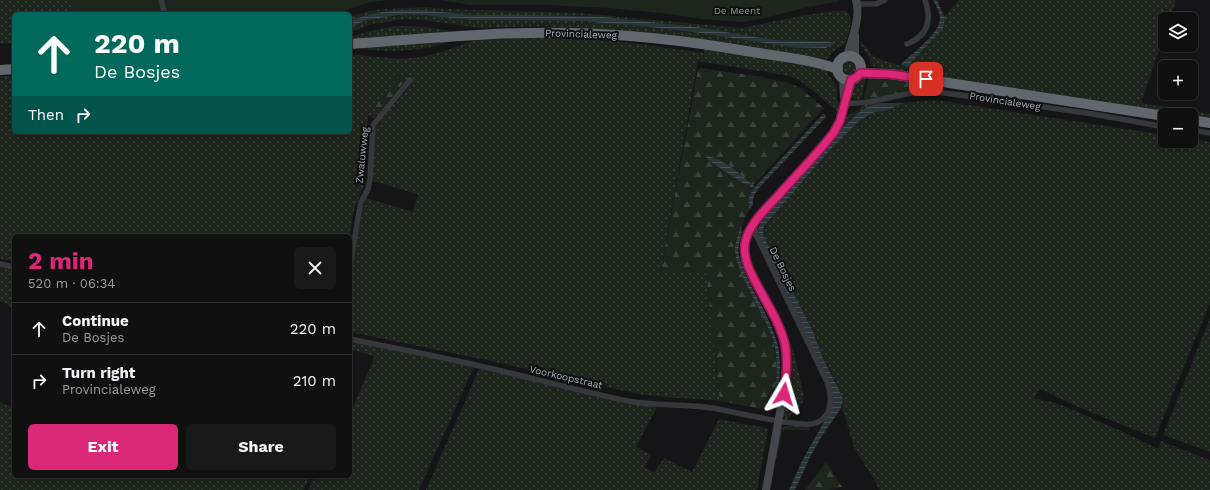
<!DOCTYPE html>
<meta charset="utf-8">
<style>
:root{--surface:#101011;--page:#19191a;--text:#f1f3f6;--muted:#9c9d9f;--line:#303031;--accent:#db2777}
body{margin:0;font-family:"Work Sans",sans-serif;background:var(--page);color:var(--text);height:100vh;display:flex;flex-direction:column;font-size:15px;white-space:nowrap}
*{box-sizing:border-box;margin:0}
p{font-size:13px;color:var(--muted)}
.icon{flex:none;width:22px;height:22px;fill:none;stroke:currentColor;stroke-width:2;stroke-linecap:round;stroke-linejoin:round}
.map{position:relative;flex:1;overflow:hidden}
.panel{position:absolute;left:12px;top:234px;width:340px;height:244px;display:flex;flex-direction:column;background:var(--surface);border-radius:6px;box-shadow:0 1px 3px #0004,0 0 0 1px var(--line)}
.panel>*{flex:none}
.banner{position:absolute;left:12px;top:12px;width:340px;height:122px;border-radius:6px;box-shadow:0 1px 3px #0004,0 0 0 1px var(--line);background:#00695c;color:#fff;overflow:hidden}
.tools{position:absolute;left:1158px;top:12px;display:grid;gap:8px}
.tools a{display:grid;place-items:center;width:40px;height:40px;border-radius:6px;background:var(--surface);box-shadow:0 1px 3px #0004,0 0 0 1px var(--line);font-size:20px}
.pin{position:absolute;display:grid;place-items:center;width:34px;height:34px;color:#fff;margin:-17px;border-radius:8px;box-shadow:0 2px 6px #0006}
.me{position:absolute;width:44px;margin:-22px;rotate:7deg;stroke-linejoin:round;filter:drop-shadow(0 0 3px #0008)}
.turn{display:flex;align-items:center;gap:14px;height:84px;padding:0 16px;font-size:18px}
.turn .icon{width:52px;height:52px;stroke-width:2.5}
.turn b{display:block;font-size:28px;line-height:34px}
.then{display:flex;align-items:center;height:38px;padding:0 16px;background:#0003;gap:8px;font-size:15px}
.round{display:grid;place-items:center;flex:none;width:42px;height:42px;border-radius:6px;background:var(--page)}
.headline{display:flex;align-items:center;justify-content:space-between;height:68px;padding:0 16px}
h1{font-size:24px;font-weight:700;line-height:30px;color:var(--accent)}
.cta{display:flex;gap:8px;margin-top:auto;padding:8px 16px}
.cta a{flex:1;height:46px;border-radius:6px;background:var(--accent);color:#fff;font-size:16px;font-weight:700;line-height:46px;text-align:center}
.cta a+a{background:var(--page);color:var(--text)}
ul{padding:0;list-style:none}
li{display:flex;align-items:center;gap:12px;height:52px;padding:0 16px;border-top:1px solid var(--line)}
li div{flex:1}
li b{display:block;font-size:15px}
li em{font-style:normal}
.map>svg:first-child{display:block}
</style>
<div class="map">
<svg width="1210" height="490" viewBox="0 0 1210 490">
<defs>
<pattern id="grass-dots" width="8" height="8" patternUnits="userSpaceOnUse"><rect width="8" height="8" fill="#1d251d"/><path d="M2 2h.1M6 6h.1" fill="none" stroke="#3b423c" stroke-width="1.8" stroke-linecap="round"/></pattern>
<pattern id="forest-firs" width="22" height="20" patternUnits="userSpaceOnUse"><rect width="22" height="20" fill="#1d251d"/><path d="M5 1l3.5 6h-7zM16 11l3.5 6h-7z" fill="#3b423c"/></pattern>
<pattern id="water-rules" width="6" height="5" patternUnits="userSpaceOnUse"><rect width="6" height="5" fill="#2b363b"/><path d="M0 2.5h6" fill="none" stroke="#475155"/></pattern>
</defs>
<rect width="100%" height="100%" fill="#151517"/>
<path fill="url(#grass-dots)" d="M 0,0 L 70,0 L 76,14 L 14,14 L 14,43 L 0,44 Z
M 959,0 L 1176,0 L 1170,19 L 1165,19 L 1165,32 L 1141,103 L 1210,114 L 1210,121 L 1191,118 L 1191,115 L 1173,115 L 871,66 C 872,57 862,50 860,41 L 869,50 L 870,54 L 885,61 L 902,66 L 937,32 L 939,22 Z
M 425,7 L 449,9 L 579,13 L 741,28 L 806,15 L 833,11 L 846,11 C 855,19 848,35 845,44 L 831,53 L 829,59 L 545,26 L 479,28 L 424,20 L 405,19 L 373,24 L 350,32 L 350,25 L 375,18 L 418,13 L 468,20 L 543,20 L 603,22 L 706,34 L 732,33 L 699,28 L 608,18 L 527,15 L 472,15 L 433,11 L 413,10 L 381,11 L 350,21 L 350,17 L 373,10 Z
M 399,26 L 427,27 L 456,32 L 350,40 L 350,38 C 365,31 383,28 399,26 Z
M 554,37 L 617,41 L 704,53 L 704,48 L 828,68 L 828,74 L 837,87 L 837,100 L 840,108 L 838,117 L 830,132 L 835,122 L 837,111 L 802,82 L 790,76 L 698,61 L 661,270 L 667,271 L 706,272 L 720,401 C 693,398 665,398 638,394 L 505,364 L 350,332 L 350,278 L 364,202 L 366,198 L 413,212 L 418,194 L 372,181 L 375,127 L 410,85 L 404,82 L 373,107 L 379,113 L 374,118 L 368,116 L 364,185 L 354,210 L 349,236 L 14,236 L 14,261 L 0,259 L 0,76 L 14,75 L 14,132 L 350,132 L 350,54 L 399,59 L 422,57 L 441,52 L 472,41 L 490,39 Z
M 452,41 C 420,52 391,53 357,48 Z
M842 67a7 7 0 1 1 14 0a7 7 0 1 1-14 0Z
M 867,75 L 861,99 L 859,100 L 854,99 L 850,96 C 854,84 854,79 867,75 Z
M 931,100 L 943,101 L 1165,135 L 1165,141 L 1191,141 L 1191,139 L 1210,142 L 1210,303 L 1155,438 L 1078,407 L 1040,389 L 1034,398 L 1052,402 L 1069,408 L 1123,432 L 1158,449 L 1161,441 L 1210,460 L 1210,490 L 880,490 L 854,447 L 842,407 L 843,401 L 841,394 L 783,272 L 763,235 L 764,226 L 768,220 L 830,150 L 859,121 L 874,112 L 885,111 L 904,103 Z
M 879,102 L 879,103 C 860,109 847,122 834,137 L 844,118 L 859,109 L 863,105 Z
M 0,266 L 14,269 L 14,312 L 9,305 L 0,301 Z
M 779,318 L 786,332 L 794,353 L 804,396 L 802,404 L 786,420 L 782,416 L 783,328 Z
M 1210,318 L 1210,452 L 1163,435 Z
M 350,341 L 474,367 L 419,490 L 308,490 L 315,476 L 350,476 L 350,414 L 375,356 L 350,350 Z
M 479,369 L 657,407 L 636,447 L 651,455 L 645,467 L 654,473 L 664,458 L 692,472 L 719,419 L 767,428 L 768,430 L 757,490 L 426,490 Z
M 0,402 L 14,408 L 14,476 L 310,476 L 303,490 L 0,490 Z"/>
<path fill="url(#forest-firs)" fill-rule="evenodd" d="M 701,68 L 763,77 L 789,83 L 800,88 L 824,108 L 753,185 L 758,190 C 753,195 751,197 753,204 L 746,216 L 737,238 L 735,254 L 749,290 L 770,330 L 774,344 L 777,367 L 774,404 L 772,411 L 720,401 L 706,272 L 661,271 L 698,69 ZM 708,160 L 723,163 L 734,170 L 752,185 L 744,184 Z
M 399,77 L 404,82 L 379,113 L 373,108 Z
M 869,77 L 904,79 L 929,86 L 945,88 L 944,90 L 867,100 L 864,99 L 864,97 Z
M 787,426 L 809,427 L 810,430 L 784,430 L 782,432 L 777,458 L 774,458 L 779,430 L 783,427 Z
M 826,462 L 842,487 L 826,490 L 805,490 Z"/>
<path fill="#1d251d" d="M 70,0 L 389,0 L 371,2 L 335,14 L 75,14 Z
M 441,0 L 840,0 L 838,2 L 808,7 L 761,19 L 743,22 L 701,19 L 669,14 L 608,8 L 549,5 L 471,5 Z"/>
<path fill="url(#water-rules)" d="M 933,0 L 937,0 L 945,18 L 943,28 L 913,60 L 909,67 L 900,65 C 910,55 942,32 940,17 C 939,11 936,6 933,0 Z
M 402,10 L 422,10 L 472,15 L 533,15 L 604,17 L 696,27 L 773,40 L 789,41 L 824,41 L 834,43 L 826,48 L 791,47 L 700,33 L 649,27 L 583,21 L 472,20 L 414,14 L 398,15 L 367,20 L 350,27 L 350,21 C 367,14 383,11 402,10 Z
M 879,103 L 904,103 L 885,111 L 874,112 L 859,121 L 830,150 L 764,226 L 763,235 L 783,272 L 812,330 L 824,360 L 841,394 L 843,401 L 840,410 L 822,436 L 811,455 L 795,490 L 789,490 L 802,461 L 830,411 L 833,398 L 759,236 L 758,229 L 764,216 L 845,125 L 862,110 L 870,106 Z
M 823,114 L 825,114 L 826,116 L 824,119 L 759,188 L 755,194 L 750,210 C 747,200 749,195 755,187 Z
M 706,156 C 723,158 740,174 753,185 L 744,184 L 708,160 Z
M 741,226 C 744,236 736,245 739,256 C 748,288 770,314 778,346 C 782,366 779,385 776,404 L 774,404 C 776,384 779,363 774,343 C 767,317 733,270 735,247 C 736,240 739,233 741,226 Z"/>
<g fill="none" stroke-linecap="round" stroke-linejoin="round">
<path stroke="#36383c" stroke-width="5.5" d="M 161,0 L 165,14
M 857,4 L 876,4 L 885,0
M 907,44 C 928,36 932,20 925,0
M 844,104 L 869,102 L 906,94 L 931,91 L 1093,114 L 1165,127
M 1191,130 L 1210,133
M 0,264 L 14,267
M 350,266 L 359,212 L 361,202 L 368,189 L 370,179 L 373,125 L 410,80
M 350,339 C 393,348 437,356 480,366 C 529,377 578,391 628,401 C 656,406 684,404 712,408 C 731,411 803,429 816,423 C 833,416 832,399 828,384 L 761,245 L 756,235 L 754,224"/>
<path stroke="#44474c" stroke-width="8" d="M 855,35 L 855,57
M 847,56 C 852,38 861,18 856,0
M 843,78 L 844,97
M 766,490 L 786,379 L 786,353 L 785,344 L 776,320 L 747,266 C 741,244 747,233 761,215 L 834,132 L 840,121 L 851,80"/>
<path stroke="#62676d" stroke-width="10" d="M 350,44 C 423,39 497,31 571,33 C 630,34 688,41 746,51 C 777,56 808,59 838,69
M837 68a12 12 0 1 1 24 0a12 12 0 1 1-24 0Z
M 0,70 L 14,69
M 860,73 L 890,74 L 1165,116
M 1191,120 L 1210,123"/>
</g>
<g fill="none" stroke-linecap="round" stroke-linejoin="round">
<defs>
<path id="route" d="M 784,394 C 786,377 788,360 785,344 C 778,316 759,293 748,266 C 745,257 743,248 746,239 C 751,223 765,209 777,197 C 796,175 817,155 834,132 L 840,121 L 851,80 L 857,77 L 860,73 L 890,74 L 926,79"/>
</defs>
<use href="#route" stroke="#8e194d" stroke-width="10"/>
<use href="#route" stroke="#db2777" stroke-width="7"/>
</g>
<g text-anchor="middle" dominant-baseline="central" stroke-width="4" stroke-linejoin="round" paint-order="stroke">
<g font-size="10" fill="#82a27e" stroke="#101012">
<text x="737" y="10">De Meent</text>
</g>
<g font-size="10" fill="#a7afb7" stroke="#101012">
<text transform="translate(581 34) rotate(2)">Provincialeweg</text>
<text transform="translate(1005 101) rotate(9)">Provincialeweg</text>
<text transform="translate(362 155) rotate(-84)">Zwaluwweg</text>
<text transform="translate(783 269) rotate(64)">De Bosjes</text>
<text transform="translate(566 377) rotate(13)">Voorkoopstraat</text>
</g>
</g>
</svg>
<div class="tools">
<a><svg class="icon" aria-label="layers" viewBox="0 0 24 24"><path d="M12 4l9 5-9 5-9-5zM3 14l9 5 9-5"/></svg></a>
<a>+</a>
<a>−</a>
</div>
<div class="pin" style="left:926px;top:79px;background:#d93025"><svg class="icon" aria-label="arrive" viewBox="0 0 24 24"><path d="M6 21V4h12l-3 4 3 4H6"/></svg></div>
<svg class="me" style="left:784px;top:394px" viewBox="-20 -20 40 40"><path d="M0-17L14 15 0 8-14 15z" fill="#db2777" stroke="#fff" stroke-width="4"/></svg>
<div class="banner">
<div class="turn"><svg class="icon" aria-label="ahead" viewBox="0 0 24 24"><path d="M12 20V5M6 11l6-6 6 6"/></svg><div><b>220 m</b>De Bosjes</div></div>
<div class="then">Then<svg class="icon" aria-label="right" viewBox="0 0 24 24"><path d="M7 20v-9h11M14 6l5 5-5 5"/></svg></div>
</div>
<section class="panel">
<div class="headline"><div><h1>2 min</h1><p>520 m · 06:34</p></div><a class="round"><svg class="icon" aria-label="close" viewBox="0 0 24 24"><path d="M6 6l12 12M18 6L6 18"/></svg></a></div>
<ul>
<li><svg class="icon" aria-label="ahead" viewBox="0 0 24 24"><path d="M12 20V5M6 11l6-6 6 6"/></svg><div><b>Continue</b><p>De Bosjes</p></div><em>220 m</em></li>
<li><svg class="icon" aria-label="right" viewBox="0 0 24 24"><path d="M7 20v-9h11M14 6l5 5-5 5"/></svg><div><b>Turn right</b><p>Provincialeweg</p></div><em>210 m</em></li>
</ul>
<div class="cta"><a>Exit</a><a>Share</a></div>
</section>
</div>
